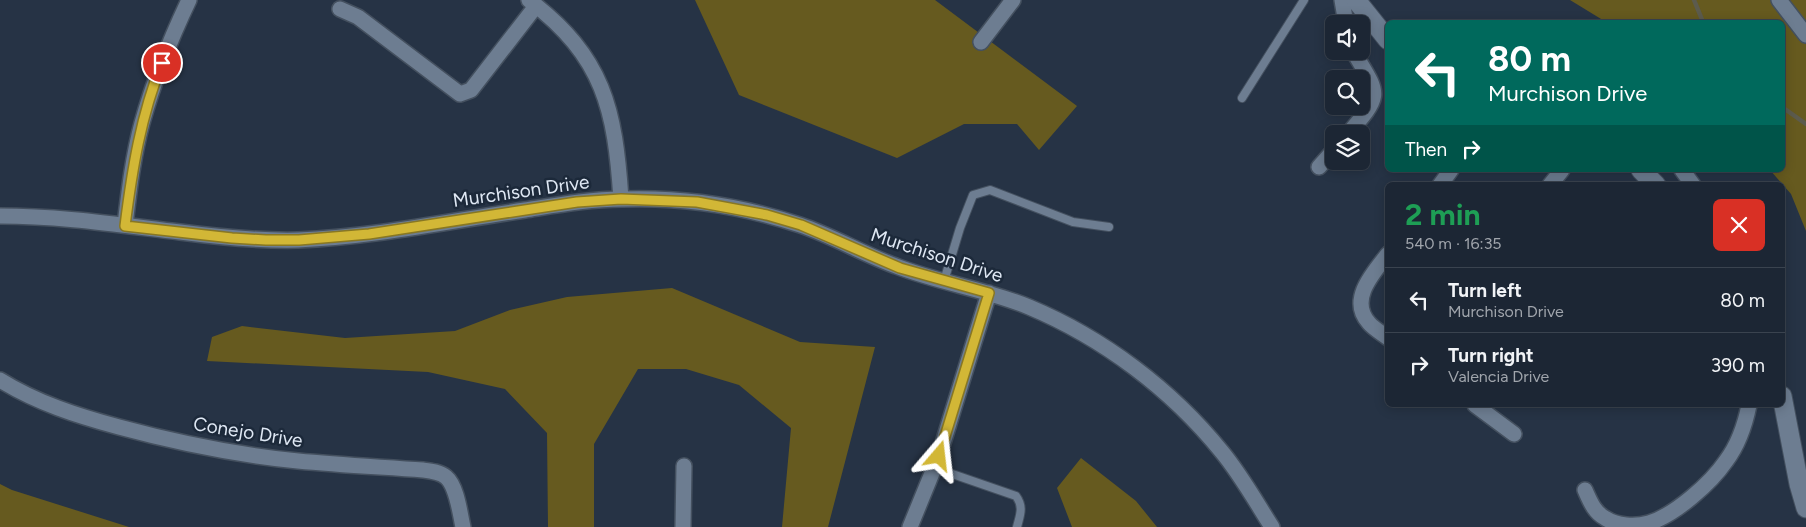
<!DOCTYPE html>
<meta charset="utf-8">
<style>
:root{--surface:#1c2634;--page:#293240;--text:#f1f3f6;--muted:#a0a5ac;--line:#3a434f}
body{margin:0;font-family:Figtree,sans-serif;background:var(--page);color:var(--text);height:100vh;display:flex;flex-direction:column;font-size:19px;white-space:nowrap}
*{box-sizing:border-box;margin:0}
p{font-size:16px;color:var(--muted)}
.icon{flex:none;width:28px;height:28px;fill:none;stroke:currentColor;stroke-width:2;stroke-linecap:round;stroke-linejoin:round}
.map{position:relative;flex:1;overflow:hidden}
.side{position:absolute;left:1385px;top:182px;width:400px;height:225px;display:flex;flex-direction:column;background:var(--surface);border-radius:8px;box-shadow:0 2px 12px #0003,0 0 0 1px var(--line)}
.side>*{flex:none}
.banner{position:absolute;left:1385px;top:20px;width:400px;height:152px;border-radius:8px;box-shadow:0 2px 12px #0003,0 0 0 1px var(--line);background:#00695c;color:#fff;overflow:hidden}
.fabs{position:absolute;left:1325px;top:15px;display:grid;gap:10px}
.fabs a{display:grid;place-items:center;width:45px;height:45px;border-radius:8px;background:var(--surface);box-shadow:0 2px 12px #0003,0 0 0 1px var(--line);font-size:25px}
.pin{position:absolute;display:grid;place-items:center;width:42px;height:42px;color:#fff;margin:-21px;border:2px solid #fff;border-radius:50%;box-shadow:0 1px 5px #0007}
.me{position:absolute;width:55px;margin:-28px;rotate:17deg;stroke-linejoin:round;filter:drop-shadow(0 0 4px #0008)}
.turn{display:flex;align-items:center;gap:18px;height:105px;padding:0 20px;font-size:22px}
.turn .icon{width:65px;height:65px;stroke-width:2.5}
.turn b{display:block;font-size:35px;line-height:42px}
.then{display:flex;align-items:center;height:48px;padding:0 20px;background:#0003;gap:10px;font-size:19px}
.round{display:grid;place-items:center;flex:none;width:52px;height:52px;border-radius:8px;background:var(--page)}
.headline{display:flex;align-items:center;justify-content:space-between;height:85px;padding:0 20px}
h1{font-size:30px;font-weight:700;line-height:38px;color:#1e9e55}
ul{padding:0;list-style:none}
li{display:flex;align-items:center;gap:15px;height:65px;padding:0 20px;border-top:1px solid var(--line)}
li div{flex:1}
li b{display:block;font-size:19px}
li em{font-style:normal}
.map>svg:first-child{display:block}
</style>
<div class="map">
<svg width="1806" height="527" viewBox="0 0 1806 527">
<rect width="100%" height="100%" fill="#263345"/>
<path fill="#665a1f" d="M 695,0 L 935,0 L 1077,106 L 1039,150 L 1017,124 L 964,124 L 897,158 L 739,95 Z
M 1570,0 L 1806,0 L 1806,231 L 1791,194 L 1770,170 L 1782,170 L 1782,22 L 1606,22 Z
M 672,288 L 800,342 L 875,347 L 828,527 L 782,527 L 791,428 L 739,385 L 686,369 L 638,369 L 594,444 L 594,527 L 548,527 L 547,433 L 505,389 L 428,372 L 207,361 L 212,337 L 242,326 L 345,338 L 455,331 L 510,310 L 567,297 Z
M 1081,458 L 1136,501 L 1157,527 L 1072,527 L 1057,488 Z
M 0,484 L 12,490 L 129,527 L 0,527 Z"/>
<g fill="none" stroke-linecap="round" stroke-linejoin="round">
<path stroke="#5c5b4d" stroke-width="4.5" d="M 1694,0 L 1703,22
M 1782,107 L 1806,124"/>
<defs>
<path id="service" d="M 1242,98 L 1304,0
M 944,281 L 960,228 L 973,195 L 990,190 L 1073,222 L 1109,227
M 935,468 L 1016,496 C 1024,507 1020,515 1017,527"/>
<path id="minor" d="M 529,0 C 604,57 615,109 621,199
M 1342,0 L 1346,24
M 1779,0 L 1806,35
M 340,9 L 358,17 L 460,94 L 471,90 L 536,6
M 981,42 L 1013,0
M 1348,134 C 1383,93 1380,96 1353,51
M 1319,167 L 1334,150
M 1682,170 L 1693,185
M 1440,185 L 1451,170
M 1550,185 L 1562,170
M 0,216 C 61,216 120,225 180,232 C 219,237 258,241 298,240 C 374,237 450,221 525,210 C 557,205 590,199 622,199 C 682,197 743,206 800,225 C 833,236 863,254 896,266 C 939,283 986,289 1029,307 C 1103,338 1171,389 1222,452 C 1241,475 1256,502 1272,527
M 125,225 C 129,191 133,156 142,123 C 154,80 170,40 189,0
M 1388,254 C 1373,273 1348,300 1369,323 C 1374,329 1382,333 1388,338
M 0,380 C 37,403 78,416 119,427 C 178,443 238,455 298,461 C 340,465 382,467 423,470 C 431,471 440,472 446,477 C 457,486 460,514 463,527
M 1475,405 L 1514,434
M 1585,490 C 1590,501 1594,512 1605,518 C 1617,526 1635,527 1649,523 C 1675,515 1711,483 1726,461 C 1738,445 1745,425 1749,405
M 683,527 L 684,466
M 910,527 L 939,456 L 989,293"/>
<path id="tertiary" d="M 1356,0 L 1388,40
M 1641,170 L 1656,185
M 1782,396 L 1799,484 L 1806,508"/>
</defs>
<use href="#service" stroke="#44505f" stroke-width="10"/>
<use href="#minor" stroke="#44505f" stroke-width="18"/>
<use href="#tertiary" stroke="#44505f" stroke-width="21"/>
<use href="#service" stroke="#6d7d91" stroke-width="8"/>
<use href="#minor" stroke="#6d7d91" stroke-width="15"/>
<use href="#tertiary" stroke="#6d7d91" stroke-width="19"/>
</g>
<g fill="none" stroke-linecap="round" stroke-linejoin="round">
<defs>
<path id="route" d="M 162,63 C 141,115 132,170 125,226 L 232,238 L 266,240 L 299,240 L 369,234 L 577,202 L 621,199 L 697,202 L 767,215 L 801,225 L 900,268 L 989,293 L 939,456"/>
</defs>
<use href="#route" stroke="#887723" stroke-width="12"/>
<use href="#route" stroke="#d2b736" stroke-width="9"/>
</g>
<g text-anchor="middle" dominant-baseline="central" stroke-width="5" stroke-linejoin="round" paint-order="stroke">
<g font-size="19" fill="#dfe8f4" stroke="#1c293a">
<text transform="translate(521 191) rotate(-8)">Murchison Drive</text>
<text transform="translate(937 255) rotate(18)">Murchison Drive</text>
<text transform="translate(248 432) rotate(9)">Conejo Drive</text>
</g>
</g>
</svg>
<div class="fabs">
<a><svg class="icon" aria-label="sound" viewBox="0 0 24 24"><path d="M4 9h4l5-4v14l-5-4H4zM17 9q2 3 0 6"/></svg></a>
<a><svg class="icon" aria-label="search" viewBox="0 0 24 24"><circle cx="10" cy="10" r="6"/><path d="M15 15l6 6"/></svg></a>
<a><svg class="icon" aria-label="layers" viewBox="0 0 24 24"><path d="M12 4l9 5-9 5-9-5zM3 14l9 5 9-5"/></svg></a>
</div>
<div class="pin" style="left:162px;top:63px;background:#d93025"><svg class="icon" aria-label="arrive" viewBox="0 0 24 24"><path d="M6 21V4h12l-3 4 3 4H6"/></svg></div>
<svg class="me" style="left:939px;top:456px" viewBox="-20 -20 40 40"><path d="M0-17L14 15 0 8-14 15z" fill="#d2b736" stroke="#fff" stroke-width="4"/></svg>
<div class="banner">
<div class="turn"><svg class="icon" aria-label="left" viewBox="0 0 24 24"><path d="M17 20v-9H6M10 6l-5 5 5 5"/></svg><div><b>80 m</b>Murchison Drive</div></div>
<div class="then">Then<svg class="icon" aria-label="right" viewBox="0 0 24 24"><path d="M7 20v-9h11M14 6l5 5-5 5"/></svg></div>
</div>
<section class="side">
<div class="headline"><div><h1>2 min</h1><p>540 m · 16:35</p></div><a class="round" style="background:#d93025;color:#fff"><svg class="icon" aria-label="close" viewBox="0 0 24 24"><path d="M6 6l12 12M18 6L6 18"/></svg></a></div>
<ul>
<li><svg class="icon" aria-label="left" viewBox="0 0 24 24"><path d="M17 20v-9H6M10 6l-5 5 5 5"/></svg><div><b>Turn left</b><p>Murchison Drive</p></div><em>80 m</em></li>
<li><svg class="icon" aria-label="right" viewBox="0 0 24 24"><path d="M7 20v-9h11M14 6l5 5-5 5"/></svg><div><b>Turn right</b><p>Valencia Drive</p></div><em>390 m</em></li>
</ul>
</section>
</div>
